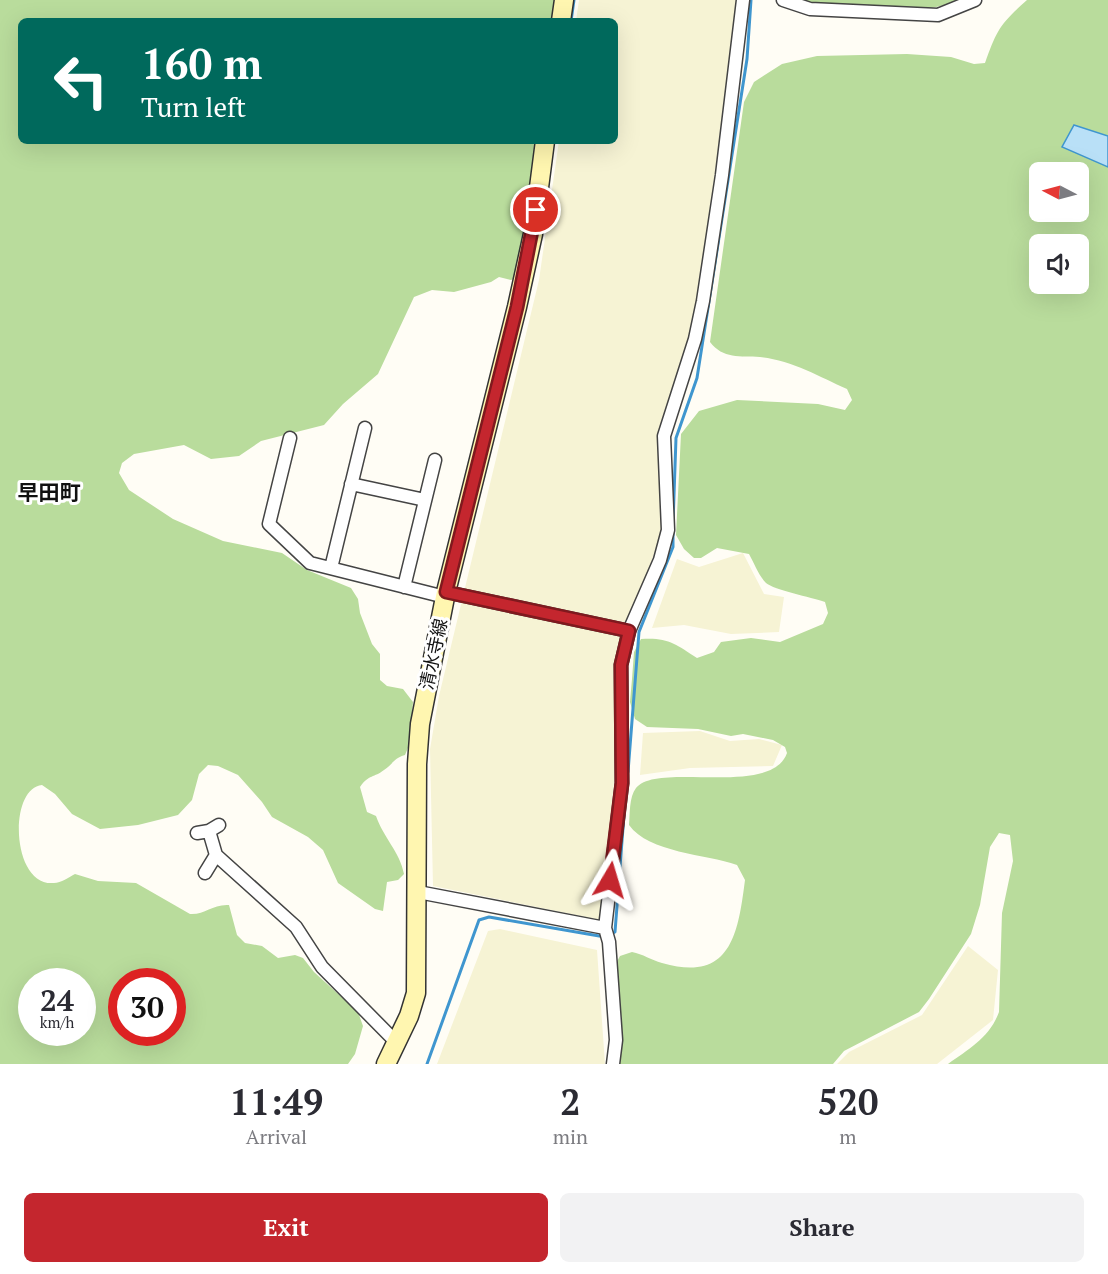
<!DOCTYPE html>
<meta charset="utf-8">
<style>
:root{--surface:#fff;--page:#f2f2f3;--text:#2b2b33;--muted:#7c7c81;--accent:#c4262e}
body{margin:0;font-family:"PT Serif","Noto Sans JP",serif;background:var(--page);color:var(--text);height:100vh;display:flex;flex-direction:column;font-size:22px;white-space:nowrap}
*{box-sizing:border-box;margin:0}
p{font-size:20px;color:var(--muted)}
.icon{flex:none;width:33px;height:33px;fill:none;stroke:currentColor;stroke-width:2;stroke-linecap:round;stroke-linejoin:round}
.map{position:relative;height:1064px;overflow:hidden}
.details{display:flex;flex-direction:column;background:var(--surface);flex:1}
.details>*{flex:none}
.banner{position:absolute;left:18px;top:18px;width:600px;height:126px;border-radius:9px;box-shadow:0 6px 24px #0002;background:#00695c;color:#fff;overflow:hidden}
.needle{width:39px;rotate:276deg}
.fabs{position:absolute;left:1029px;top:162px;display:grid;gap:12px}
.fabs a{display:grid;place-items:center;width:60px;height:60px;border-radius:9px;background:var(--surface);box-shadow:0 6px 24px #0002;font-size:30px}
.speed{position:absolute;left:18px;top:968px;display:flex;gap:12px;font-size:30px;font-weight:700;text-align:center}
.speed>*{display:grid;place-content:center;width:78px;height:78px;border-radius:50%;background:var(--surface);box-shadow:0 6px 24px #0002;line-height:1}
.speed small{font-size:15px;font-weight:400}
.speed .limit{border:9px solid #d22;background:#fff;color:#111}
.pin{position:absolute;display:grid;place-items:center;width:51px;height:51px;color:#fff;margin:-26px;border:3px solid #fff;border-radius:50%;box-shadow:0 2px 6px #0007}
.me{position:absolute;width:66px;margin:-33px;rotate:7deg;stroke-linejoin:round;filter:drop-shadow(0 0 4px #0008)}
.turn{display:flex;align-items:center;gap:21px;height:126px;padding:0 24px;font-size:27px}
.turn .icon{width:78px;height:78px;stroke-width:2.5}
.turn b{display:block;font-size:42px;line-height:51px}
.eta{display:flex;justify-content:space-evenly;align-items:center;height:102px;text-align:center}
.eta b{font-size:36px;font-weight:600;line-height:42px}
.primary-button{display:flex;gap:12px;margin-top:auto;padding:12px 24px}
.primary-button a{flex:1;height:69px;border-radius:9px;background:var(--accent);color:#fff;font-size:24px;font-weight:600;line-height:69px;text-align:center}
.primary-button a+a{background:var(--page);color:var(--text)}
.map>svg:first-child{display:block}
</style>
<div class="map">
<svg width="1108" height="1064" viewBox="0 0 1108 1064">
<rect width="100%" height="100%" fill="#fffdf5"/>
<path fill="#f6f3d4" d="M 579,0 L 738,0 L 696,313 L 660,436 L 662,530 L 614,671 L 614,782 L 601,920 L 433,886 L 430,749 L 439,696 L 539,280 L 559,141 L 615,141 L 615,21 L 576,21 Z
M 743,553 L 764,594 L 784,597 L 779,632 L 731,634 L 684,625 L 652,628 L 677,559 L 699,567 Z
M 700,731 L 730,741 L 759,739 L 782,745 L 773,766 L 690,768 L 640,775 L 643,733 Z
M 500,929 L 597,950 L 605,1064 L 437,1064 L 488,931 Z
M 968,946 L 998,970 L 993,1020 L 937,1064 L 837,1064 L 849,1052 L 922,1015 Z"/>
<path fill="#b9dc9c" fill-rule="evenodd" d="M 0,0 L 557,0 L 556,21 L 21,21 L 21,141 L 539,141 L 517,278 L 511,280 L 499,277 L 491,282 L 454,292 L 432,290 L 414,297 L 378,374 L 343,404 L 324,425 L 261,441 L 239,456 L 211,459 L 184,445 L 134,454 L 122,463 L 119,473 L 129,490 L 173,519 L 223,541 L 282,553 L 307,570 L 351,588 L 358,599 L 360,613 L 372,644 L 380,654 L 380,680 L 387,686 L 403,689 L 413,702 L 410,743 L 405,755 C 394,758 393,764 384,770 C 374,778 369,774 360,787 L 367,812 L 376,816 C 383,837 400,852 404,874 L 398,880 L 387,882 L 383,911 L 375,909 L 338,883 L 323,850 L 308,837 L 272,817 L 262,802 L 238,775 L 218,766 L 208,765 L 199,774 L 192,800 L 178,815 L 138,825 L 100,829 L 72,814 L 55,794 L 42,785 C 8,788 11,887 54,883 C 61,883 69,877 75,874 L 98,881 L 136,883 L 190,914 C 205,915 212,904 229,905 L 237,935 L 245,943 L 262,946 L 278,958 L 295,955 L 303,958 L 314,972 L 358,1012 L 363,1026 L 355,1054 L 348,1064 L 0,1064 ZM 32,981 L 82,981 L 82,1032 L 32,1032 ZM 122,981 L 172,981 L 172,1032 L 122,1032 Z
M 790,0 L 960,0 C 908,20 845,9 790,0 Z
M 1027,0 L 1108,0 L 1108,1064 L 948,1064 C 969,1049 990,1037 999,1012 L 1002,913 L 1013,861 L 1010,835 L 999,833 L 990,847 L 980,905 L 971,934 L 929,999 L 919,1012 L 844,1051 L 833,1064 L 617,1064 L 615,965 L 620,956 L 632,952 C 643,954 651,960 662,963 C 731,983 738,934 745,880 L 737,865 C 706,854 649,853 629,825 C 630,814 629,797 636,788 C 657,761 771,798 787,753 L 785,747 L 773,740 L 743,734 L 731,736 L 698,729 L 647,727 L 635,719 L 630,702 L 632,679 L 634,652 L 641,639 C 667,637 676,644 697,658 L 714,652 L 721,642 L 751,638 L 780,642 L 823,624 L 828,613 L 825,602 C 811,597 774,590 766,583 C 759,576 754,563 749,554 L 717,548 L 701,558 L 694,558 L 684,549 L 676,535 L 681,434 L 699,411 L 737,400 L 818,404 L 845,410 L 852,400 L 847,389 C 820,377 791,360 760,357 C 740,356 723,359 710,342 L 744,102 L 754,82 L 782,64 L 817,56 L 907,54 L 951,57 L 974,64 L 985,63 C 997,30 999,25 1027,0 ZM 1040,172 L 1078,172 L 1078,212 L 1040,212 ZM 1040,244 L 1078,244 L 1078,284 L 1040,284 Z"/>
<path fill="#b9e0f7" stroke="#3f96cf" stroke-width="1.5" d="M 1074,125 L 1108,136 L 1108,167 L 1062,147 Z"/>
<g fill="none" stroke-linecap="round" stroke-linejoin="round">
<path stroke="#3f96cf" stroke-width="3" d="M 571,21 L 574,0
M 673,524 L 676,438 L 697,378 L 747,59 L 751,0
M 628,772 L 639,632 L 673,547 L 673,531
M 611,934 L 615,932 L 624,815
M 427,1064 L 479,920 L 489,917 L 605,937"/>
<defs>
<path id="street" d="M 783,0 L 810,9 L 938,15 L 975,0
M 290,438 L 269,524 L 310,563 L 445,597
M 351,484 L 425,500
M 331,568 L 365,428
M 404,587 L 435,460
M 446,592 L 629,631
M 219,825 L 209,831 L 216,855 L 296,927 L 322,967 L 397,1043
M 197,833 L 209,831
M 205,873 L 216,855
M 418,892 L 605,928
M 613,1064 L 616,1040 L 609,942 L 605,928 L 622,783 L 621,665 L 629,631 L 660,560 L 668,530 L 664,436 L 695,339 L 703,301 L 722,175 L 743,0"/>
<path id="secondary" d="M 561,21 L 564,0
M 386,1064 L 409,1016 L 416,993 L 417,764 L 420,724 L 446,592 L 517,307 L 533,234 L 545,141"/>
</defs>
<use href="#street" stroke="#444" stroke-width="15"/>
<use href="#secondary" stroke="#333" stroke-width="21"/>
<use href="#street" stroke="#fff" stroke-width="12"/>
<use href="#secondary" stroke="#fff6b0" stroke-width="18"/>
</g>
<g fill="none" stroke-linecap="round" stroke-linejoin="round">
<defs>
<path id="route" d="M 536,210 L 517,307 L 446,592 L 629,631 L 621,665 L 622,783 L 610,880"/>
</defs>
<use href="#route" stroke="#7f191e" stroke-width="15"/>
<use href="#route" stroke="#c4262e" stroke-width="10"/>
</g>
<g text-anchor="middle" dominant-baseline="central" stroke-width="6" stroke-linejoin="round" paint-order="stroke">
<g font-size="18" fill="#111" stroke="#fff">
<text transform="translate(433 654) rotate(-78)">清水寺線</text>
</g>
<g font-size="21" font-weight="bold" fill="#111" stroke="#fff">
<text x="49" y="492">早田町</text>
</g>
</g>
</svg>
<div class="fabs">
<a><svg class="needle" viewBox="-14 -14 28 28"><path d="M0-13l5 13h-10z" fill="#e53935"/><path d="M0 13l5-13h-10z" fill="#7c7c81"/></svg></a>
<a><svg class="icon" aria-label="sound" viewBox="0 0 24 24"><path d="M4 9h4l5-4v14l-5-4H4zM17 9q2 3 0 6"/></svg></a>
</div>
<div class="speed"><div>24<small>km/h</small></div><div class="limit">30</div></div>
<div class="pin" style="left:536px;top:210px;background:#d93025"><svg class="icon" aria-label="arrive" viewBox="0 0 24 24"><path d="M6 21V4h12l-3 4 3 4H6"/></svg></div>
<svg class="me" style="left:610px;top:880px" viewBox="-20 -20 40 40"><path d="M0-17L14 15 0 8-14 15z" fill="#c4262e" stroke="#fff" stroke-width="4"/></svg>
<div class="banner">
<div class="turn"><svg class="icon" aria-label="left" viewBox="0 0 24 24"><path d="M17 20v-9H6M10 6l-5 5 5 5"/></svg><div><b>160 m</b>Turn left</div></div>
</div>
</div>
<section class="details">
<div class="eta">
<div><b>11:49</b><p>Arrival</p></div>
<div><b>2</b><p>min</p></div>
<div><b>520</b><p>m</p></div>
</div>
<div class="primary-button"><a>Exit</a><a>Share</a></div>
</section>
